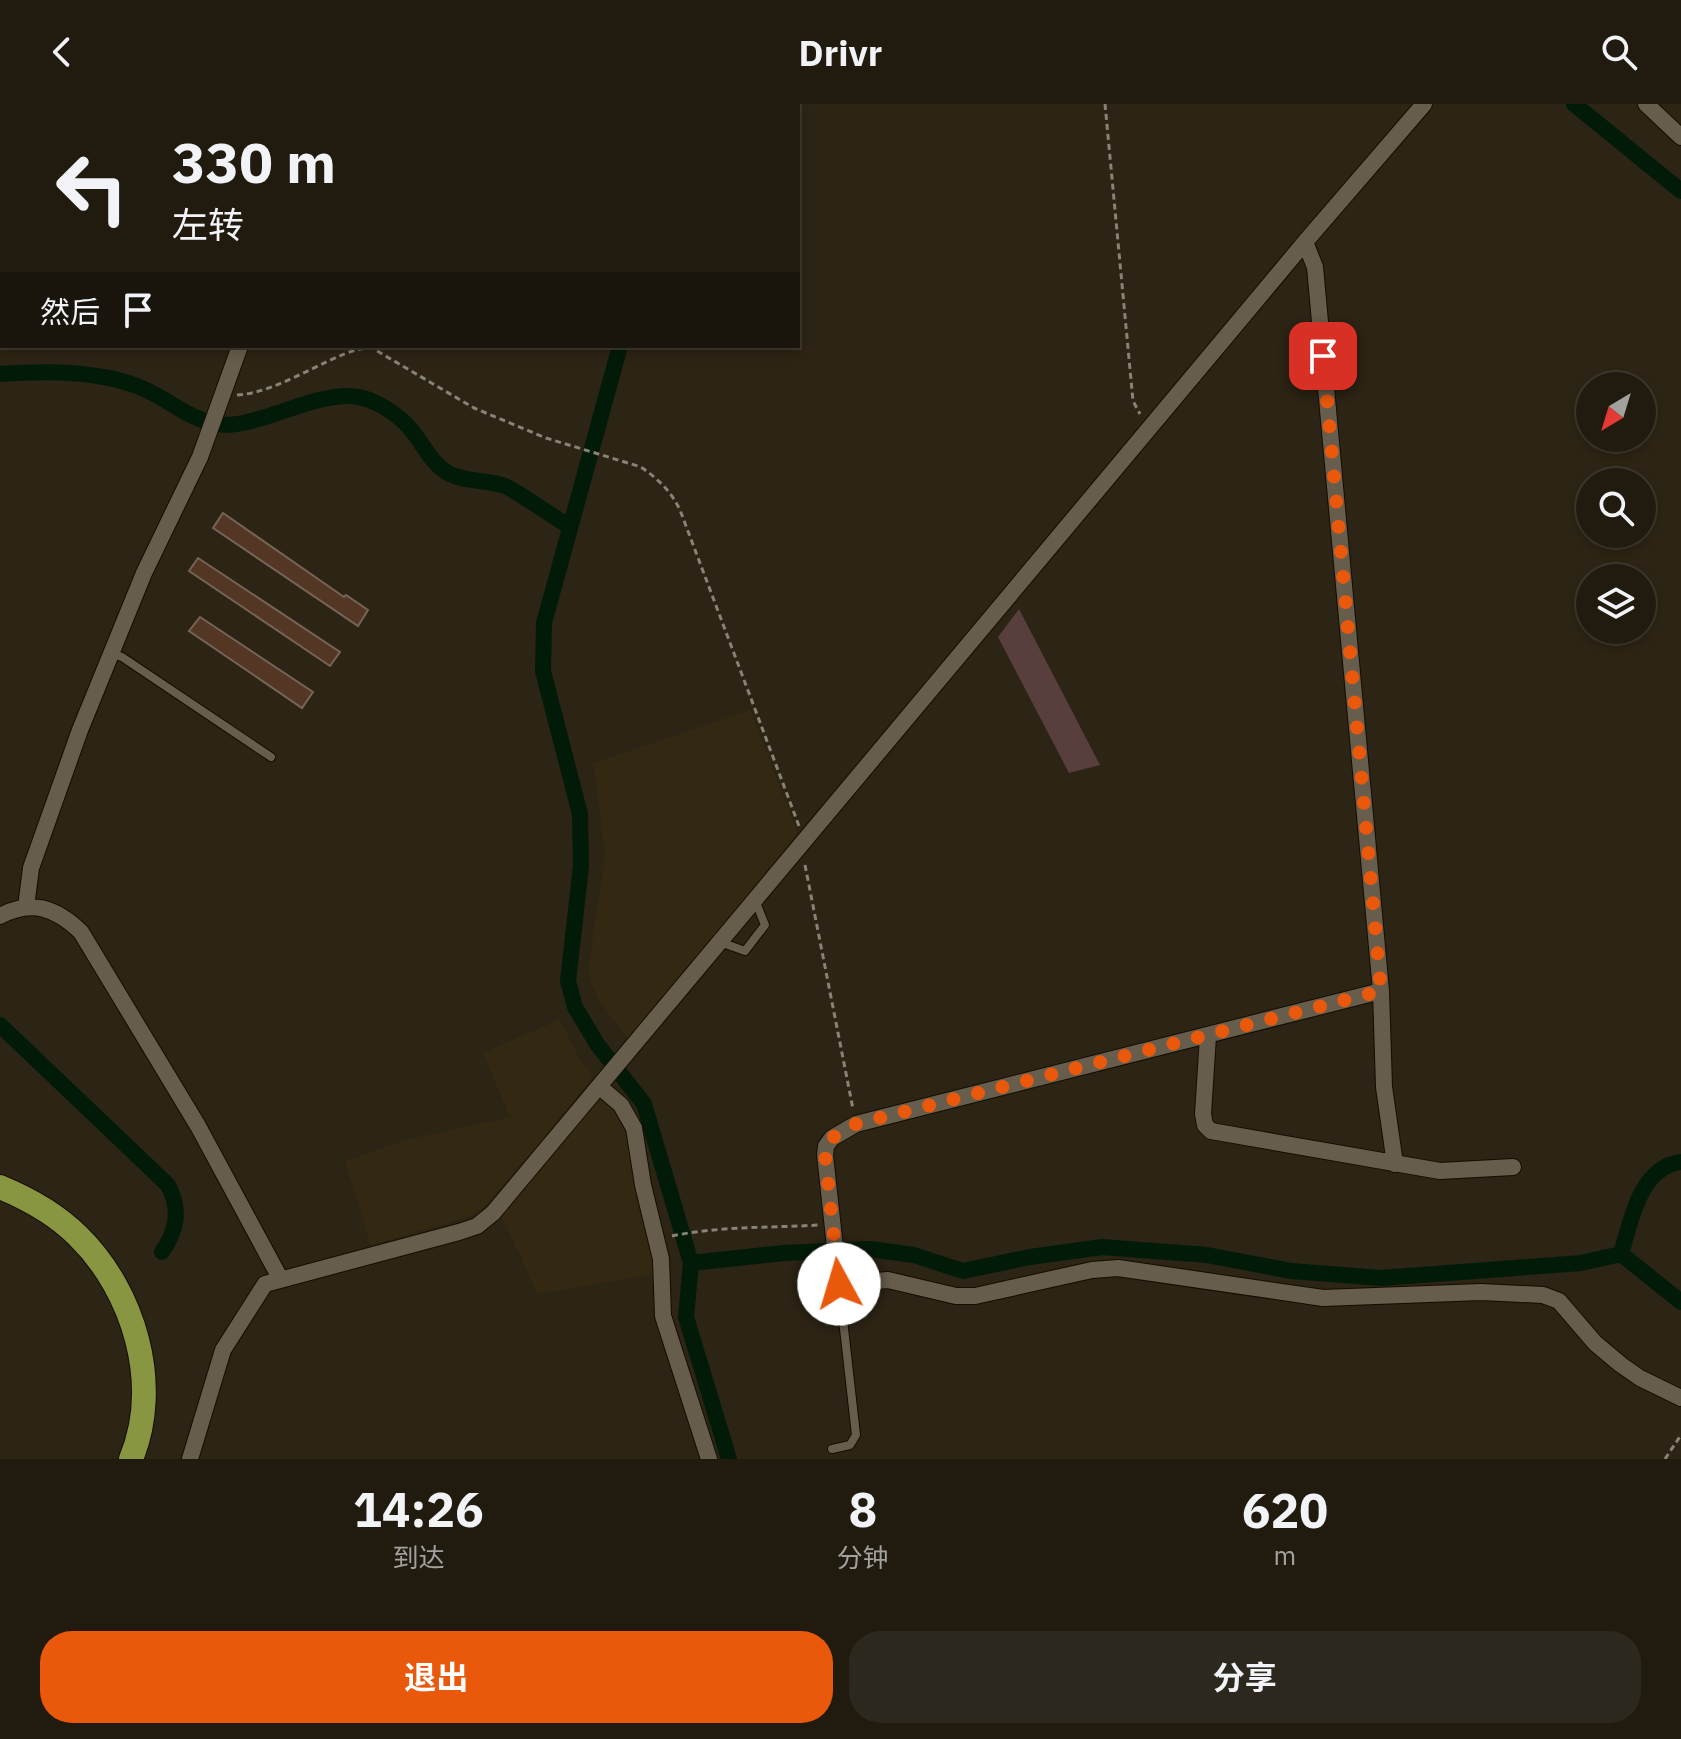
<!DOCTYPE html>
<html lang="zh">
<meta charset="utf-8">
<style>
:root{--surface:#211b0f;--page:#2d281d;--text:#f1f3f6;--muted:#a2a19e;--line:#3e392f;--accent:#ea580c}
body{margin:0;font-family:"IBM Plex Sans","Noto Sans SC",sans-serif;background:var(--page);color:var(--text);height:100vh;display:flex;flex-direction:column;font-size:30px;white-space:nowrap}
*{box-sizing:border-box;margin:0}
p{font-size:26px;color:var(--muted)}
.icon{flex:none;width:44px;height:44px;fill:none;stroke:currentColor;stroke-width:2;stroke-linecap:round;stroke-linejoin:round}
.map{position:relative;height:1355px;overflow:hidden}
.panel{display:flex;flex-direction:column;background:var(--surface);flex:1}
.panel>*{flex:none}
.banner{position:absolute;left:0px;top:0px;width:800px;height:244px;box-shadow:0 4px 12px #0003,0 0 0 2px var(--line);background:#211b0f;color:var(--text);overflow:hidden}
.needle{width:52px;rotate:218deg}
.buttons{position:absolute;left:1576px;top:268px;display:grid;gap:16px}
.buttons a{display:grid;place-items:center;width:80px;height:80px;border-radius:50%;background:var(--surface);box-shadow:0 4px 12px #0003,0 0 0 2px var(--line);font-size:40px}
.pin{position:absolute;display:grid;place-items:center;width:68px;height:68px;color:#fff;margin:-34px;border-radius:16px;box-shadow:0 4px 12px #0006}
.me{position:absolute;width:88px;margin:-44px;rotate:354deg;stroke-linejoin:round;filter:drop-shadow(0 0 6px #0008)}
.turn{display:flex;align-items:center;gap:28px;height:168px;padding:0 40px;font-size:36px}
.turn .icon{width:104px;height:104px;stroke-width:2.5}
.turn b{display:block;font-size:56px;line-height:68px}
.then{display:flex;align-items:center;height:76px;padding:0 40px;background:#0003;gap:16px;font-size:30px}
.eta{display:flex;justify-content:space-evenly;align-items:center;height:136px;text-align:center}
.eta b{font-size:48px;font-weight:700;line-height:56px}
.button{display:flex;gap:16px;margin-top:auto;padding:16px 40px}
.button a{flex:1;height:92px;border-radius:32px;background:var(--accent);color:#fff;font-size:32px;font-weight:700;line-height:92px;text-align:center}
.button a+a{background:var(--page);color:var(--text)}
header{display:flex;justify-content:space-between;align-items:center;height:104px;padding:0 40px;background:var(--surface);font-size:36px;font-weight:700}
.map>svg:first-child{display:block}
</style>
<header><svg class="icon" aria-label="back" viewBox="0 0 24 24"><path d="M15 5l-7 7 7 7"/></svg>Drivr<svg class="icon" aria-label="search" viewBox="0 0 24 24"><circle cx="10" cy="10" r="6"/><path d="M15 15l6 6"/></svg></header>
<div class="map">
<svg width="1681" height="1355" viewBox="0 0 1681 1355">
<rect width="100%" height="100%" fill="#2c2414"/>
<path fill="#332912" d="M 750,606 L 798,729 L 629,936 L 599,897 L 591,880 L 589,859 L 605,752 L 594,659 Z
M 560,915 L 579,954 L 593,972 L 539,1040 L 482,1105 L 464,1114 L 371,1141 L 345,1057 L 409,1035 L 510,1013 L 483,949 Z
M 600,992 L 616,1005 L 629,1026 L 659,1169 L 538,1190 L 501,1111 Z"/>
<path fill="#583f3d" d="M 1019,505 L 1100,661 L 1069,669 L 998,533 Z"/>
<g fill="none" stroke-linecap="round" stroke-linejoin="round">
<path stroke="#021b08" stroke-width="16" d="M 1574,0 L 1681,87
M 686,2 L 686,0
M 620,242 L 544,519 L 543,567 L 580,710 L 581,762 L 568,877 L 575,903 L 597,940 L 644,1000 L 691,1159 L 686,1213 L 729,1355
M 0,270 C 46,267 101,266 144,285 C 169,296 188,314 215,320 C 252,327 309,290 351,292 C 373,293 400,311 413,328 C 424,342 432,360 448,369 C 466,379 489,375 507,383 C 528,394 548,410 569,422
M 0,921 L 168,1081 C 181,1106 177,1126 162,1148
M 1621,1150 C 1631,1117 1639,1064 1681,1058
M 691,1159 L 784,1149 L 870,1145 L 914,1151 L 963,1167 L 1030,1153 L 1102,1143 L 1207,1151 L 1291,1167 L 1381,1174 L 1581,1159 L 1621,1150 L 1681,1198"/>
</g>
<path fill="#533623" stroke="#766458" stroke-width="2" d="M 223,409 L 344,493 L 346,491 L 368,506 L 358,522 L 213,424 Z
M 198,454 L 340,548 L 330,562 L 189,467 Z
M 200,513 L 313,588 L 302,604 L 189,527 Z"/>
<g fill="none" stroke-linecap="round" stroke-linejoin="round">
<defs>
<path id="lane" d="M 111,549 L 122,553 L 271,653
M 720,838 L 745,847 L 765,821 L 755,796
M 832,1345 L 850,1341 L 856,1331 L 839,1180"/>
<path id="street" d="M 1646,0 L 1681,33
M 1305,138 L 1315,163 L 1381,887 L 1384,983 L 1395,1060
M 26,803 L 31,764 L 80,626 L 144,469 L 200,353 L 240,242
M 0,812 C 32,795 56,804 81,828 L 198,1022 L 280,1174
M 1381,887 L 856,1020 L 832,1034 L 826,1042 L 825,1051 L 839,1180 L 888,1176 L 956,1192 L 975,1192 L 1092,1166 L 1118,1164 L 1323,1194 L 1481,1188 L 1543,1191 L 1559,1197 L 1595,1239 L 1620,1260 L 1640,1274 L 1681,1294
M 1208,932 L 1203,1010 L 1205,1021 L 1211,1027 L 1440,1067 L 1513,1063
M 600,983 L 621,1001 L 634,1024 L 643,1081 L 661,1155 L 663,1212 L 709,1355
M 190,1355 L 223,1246 L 265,1180 L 459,1128 L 477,1122 L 493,1109 L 1305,138 L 1424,0"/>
<path id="highway" d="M 0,1083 C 29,1095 56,1110 78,1132 C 134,1187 162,1280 131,1355"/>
</defs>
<use href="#lane" stroke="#140d01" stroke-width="10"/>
<use href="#street" stroke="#140d01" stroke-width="18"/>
<use href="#highway" stroke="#140d01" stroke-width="26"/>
<path stroke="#898375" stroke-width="3" stroke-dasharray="6 4" stroke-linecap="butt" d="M 1105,0 L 1133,297 L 1140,310
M 336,2 L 337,0
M 237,291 C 282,289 343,241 372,244 L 474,304 L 546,334 L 641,363 C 658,375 671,387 680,406 L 799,722
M 805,761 L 853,1005
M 672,1132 C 720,1122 770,1124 819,1121
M 1665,1355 L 1681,1331"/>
<use href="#lane" stroke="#665d4c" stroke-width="8"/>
<use href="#street" stroke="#665d4c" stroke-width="16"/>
<use href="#highway" stroke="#889641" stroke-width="24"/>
</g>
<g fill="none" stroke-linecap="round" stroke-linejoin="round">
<path stroke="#ea580c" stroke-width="14" stroke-dasharray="0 25.2" d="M 839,1180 L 825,1051 L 826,1042 L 832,1034 L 856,1020 L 1381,887 L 1323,252"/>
</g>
</svg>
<div class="buttons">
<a><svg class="needle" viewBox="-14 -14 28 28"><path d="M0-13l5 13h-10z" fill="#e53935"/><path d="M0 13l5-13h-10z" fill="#a2a19e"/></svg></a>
<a><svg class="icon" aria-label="search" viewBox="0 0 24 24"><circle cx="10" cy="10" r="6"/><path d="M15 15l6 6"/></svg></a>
<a><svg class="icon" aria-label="layers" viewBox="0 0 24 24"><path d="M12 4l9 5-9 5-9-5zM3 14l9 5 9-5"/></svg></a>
</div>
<div class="pin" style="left:1323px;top:252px;background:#d93025"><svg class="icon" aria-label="arrive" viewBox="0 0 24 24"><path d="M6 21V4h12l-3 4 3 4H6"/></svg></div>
<svg class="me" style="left:839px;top:1180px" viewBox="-20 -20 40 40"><circle r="19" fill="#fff"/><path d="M0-13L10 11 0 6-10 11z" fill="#ea580c"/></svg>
<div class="banner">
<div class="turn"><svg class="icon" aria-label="left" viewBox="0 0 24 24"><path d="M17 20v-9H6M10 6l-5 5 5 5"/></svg><div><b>330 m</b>左转</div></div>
<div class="then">然后<svg class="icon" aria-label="arrive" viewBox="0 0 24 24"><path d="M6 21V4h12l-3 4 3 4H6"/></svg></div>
</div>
</div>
<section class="panel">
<div class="eta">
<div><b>14:26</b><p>到达</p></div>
<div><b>8</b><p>分钟</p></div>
<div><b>620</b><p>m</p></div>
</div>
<div class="button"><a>退出</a><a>分享</a></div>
</section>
